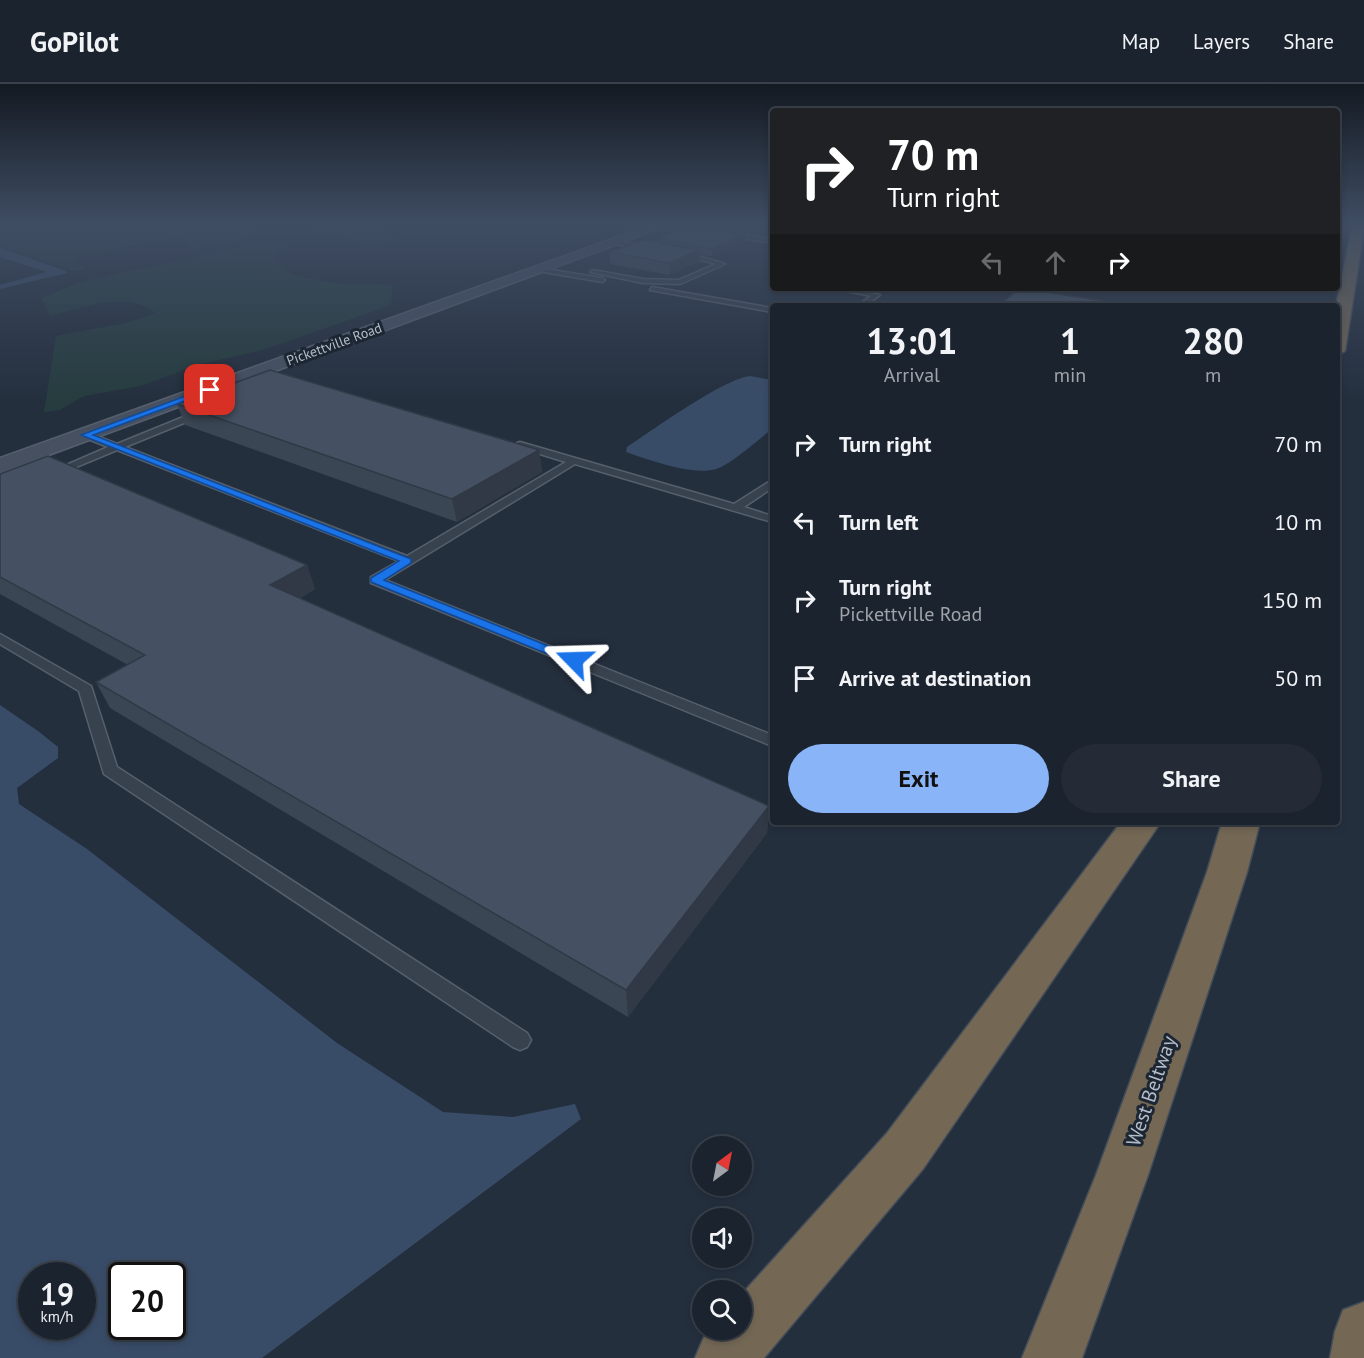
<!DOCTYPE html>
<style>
:root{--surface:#1b232e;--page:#242b36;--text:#f1f3f6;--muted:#a0a4aa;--line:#39404a;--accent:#8ab4f8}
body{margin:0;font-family:"PT Sans",sans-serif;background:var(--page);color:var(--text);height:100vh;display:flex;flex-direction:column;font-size:22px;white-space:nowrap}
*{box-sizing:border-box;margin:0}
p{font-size:20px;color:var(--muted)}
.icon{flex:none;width:33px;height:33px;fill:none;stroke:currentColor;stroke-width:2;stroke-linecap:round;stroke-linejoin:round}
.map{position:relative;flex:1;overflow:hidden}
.details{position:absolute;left:770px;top:219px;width:570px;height:522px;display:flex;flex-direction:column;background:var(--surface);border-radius:6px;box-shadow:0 3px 9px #0003,0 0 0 2px var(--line)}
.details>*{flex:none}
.guide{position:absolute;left:770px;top:24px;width:570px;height:183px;border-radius:6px;box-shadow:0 3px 9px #0003,0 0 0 2px var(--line);background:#202124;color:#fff;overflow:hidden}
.needle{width:39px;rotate:32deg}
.controls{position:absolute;left:692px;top:1052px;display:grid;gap:12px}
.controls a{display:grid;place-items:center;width:60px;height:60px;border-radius:50%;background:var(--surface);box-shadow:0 3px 9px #0003,0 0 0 2px var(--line);font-size:30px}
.speed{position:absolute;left:18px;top:1178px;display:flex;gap:12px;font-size:30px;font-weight:700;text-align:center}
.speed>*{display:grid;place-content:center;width:78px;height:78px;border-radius:50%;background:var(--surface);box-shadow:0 3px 9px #0003,0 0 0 2px var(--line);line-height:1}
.speed small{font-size:15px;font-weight:400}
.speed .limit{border:3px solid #111;border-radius:9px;background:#fff;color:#111}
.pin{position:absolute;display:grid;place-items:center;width:51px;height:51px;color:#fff;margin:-26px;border-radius:12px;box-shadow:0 3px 9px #0006}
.me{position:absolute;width:66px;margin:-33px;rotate:292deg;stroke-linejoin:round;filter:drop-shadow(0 0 4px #0008)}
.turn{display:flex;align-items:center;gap:21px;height:126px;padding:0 18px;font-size:27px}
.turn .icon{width:78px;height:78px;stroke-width:2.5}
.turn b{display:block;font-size:42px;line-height:51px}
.lanes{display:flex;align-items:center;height:57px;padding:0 18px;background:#0003;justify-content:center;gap:30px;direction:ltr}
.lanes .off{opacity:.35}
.eta{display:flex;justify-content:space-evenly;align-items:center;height:102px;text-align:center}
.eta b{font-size:36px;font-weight:600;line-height:42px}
.action{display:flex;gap:12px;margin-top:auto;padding:12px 18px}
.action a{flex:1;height:69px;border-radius:36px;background:var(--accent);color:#111;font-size:24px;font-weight:600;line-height:69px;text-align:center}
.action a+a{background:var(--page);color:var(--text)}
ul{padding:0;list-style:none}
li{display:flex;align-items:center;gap:18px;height:78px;padding:0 18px}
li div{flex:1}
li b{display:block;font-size:22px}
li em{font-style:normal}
header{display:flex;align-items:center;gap:36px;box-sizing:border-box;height:84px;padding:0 30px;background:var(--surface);border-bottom:2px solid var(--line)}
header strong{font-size:28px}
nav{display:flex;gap:33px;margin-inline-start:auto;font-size:21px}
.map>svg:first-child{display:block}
</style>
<header>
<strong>GoPilot</strong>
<nav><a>Map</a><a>Layers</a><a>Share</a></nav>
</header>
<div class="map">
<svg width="1364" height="1274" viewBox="0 0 1364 1274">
<rect width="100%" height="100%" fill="#242f3e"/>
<path fill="#263c3f" d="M 6,139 L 43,140 L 272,139 L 254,143 L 247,155 L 193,165 L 179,155 L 153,157 L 73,177 L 86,184 L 74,187 L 0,161 L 0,140 Z
M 308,139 L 371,139 L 399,153 L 375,162 L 314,146 Z
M 260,158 L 288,161 L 272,173 L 292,191 L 333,199 L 393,201 L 391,221 L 263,266 L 198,281 L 141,302 L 84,312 L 60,326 L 44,328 L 56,252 L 126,239 L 155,229 C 126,206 82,224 50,232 L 41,214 L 78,199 Z"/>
<path fill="#394c67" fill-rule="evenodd" d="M 0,164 L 66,187 L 67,189 L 0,205 L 0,201 L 47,188 L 0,173 Z
M 750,292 L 772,296 L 772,345 C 759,355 730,381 716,385 C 693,392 649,376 626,368 L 627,363 C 653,346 723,295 750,292 Z
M 0,621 L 38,647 L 58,663 L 58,674 L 17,704 L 19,720 L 87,765 L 337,959 L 443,1028 L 513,1033 L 575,1020 L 581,1035 L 262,1274 L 0,1274 ZM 32,1191 L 82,1191 L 82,1242 L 32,1242 ZM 122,1191 L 172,1191 L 172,1242 L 122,1242 Z"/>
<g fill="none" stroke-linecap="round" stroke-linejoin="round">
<defs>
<path id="lane" d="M 658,141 L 700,146 L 703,148 L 700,150 L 656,144 Z
M 727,148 L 772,155 L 772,159 L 725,151 Z
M 614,157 L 651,162 L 654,164 L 651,166 L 616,160 Z
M 681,167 L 725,180 L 680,200 L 643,199 L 590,188 L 593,186 L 643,195 L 679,196 L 716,180 L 679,170 Z
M 540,184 L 602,194 L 605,196 L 602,198 L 538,187 Z
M 652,203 L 772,224 L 772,228 L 650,206 Z
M 831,204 L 846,204 L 880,211 L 865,222 L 857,222 L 871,212 Z
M 203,325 L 206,326 L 206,330 L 125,363 L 407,472 L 566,378 L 517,363 L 517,359 L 520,358 L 734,420 L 772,396 L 772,404 L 744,423 L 772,432 L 772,438 L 575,380 L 385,496 L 772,651 L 772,662 L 371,499 L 371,493 L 399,477 L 117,366 L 57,391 L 48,389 L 108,363 L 83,353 L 83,349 L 89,349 L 117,360 Z
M 0,550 L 91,602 L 117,683 L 527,949 L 531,956 L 527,963 L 520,966 L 513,963 L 104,690 L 79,607 L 0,560 Z"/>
<path id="secondary" d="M 657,139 L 674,139 L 0,389 L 0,374 Z"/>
<path id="highway" d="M 1353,139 L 1364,139 L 1364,145 L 1345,267 L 1336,272 L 1336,222 Z
M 1121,738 L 1161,738 L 923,1085 L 764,1274 L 695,1274 L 704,1253 L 711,1245 L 741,1245 L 741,1211 L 887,1049 Z
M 1222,738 L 1260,738 L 1247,788 L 1148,1091 L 1082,1274 L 1022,1274 L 1096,1091 L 1207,788 Z
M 1364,1218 L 1364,1274 L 1330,1274 L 1335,1247 L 1343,1226 Z"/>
</defs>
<use href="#lane" stroke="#565f6c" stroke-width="3"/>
<use href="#secondary" stroke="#565f6c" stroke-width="3"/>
<use href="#highway" stroke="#434c59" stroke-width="3"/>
<use href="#lane" fill="#38414e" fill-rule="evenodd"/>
<use href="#secondary" fill="#465061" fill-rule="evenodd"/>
<use href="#highway" fill="#746855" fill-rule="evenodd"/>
</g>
<path fill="#3b4654" d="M 703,139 L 772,139 L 756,151 L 703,144 Z
M 745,150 L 745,158 L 711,172 L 700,170 L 700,177 L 669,191 L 610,180 L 610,168 L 659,158 L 659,154 Z
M 177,320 L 539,366 L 542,388 L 457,438 L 185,341 Z
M 0,390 L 307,481 L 315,505 L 300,514 L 769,722 L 767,749 L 628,933 L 110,624 L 96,598 L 128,581 L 0,510 Z"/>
<path fill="#303945" d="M 759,139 L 772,139 L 772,144 L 756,151 L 757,140 Z
M 745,150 L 745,158 L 711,172 L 712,165 Z
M 700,166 L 700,177 L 669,191 L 669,179 Z
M 539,366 L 542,388 L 457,438 L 452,415 Z
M 307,481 L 315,505 L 279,526 L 270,501 Z
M 769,722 L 767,749 L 628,933 L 626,906 Z"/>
<path fill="#455162" stroke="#303945" stroke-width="1.5" d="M 688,143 L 745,150 L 712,165 L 659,154 Z
M 645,156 L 700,166 L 669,179 L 610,168 Z
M 1019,204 L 1137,222 L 999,222 Z
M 270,286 L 539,366 L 452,415 L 177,320 Z
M 48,372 L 307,481 L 270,501 L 769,722 L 626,906 L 96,598 L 145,571 L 0,493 L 0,390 Z"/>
<linearGradient id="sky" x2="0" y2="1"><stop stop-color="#141a22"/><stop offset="0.44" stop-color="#3f4d63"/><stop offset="1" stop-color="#3f4d63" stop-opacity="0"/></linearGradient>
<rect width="1364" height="317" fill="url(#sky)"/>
<path fill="#1a73e8" stroke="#114b97" stroke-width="1.5" d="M 207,304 L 214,306 L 93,351 L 411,475 L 411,479 L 384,496 L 578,574 L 580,576 L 578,579 L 570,579 L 371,498 L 371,494 L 399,477 L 81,351 Z"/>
<g text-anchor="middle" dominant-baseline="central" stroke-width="6" stroke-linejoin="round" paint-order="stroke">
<g font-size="14" fill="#b4bcc9" stroke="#1d2633">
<text transform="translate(334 260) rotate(-20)">Pickettville Road</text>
</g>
<g font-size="20" fill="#b4bcc9" stroke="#1d2633">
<text transform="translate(1151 1007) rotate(-71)">West Beltway</text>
</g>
</g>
</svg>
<div class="controls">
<a><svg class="needle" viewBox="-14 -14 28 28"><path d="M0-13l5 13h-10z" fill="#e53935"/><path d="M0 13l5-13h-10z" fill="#a0a4aa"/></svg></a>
<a><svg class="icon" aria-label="sound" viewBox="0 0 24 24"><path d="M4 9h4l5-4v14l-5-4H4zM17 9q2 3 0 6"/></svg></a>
<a><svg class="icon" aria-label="search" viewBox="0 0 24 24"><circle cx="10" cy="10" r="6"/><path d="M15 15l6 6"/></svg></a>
</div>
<div class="speed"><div>19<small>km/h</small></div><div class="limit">20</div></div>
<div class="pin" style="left:210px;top:306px;background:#d93025"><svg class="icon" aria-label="arrive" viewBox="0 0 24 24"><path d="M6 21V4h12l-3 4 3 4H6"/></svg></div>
<svg class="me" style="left:574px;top:576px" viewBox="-20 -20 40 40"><path d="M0-17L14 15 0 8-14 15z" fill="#1a73e8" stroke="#fff" stroke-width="4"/></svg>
<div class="guide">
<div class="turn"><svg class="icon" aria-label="right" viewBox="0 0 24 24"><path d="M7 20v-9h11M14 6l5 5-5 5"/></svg><div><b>70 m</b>Turn right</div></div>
<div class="lanes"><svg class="icon off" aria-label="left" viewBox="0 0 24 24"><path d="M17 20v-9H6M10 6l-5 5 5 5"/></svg><svg class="icon off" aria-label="ahead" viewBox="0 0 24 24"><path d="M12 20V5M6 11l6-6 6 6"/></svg><svg class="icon" aria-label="right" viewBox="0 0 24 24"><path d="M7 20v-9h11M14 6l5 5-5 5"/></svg></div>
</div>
<section class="details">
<div class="eta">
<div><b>13:01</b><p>Arrival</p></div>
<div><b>1</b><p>min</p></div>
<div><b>280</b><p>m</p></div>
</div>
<ul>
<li><svg class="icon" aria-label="right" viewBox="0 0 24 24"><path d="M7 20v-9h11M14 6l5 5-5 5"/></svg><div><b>Turn right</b></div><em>70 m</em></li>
<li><svg class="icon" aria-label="left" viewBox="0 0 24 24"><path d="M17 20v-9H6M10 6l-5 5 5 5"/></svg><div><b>Turn left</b></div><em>10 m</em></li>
<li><svg class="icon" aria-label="right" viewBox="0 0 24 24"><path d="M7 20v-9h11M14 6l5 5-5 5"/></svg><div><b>Turn right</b><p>Pickettville Road</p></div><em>150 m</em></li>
<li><svg class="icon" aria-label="arrive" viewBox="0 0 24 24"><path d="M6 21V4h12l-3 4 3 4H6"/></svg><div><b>Arrive at destination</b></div><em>50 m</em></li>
</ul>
<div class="action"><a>Exit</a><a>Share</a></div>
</section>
</div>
